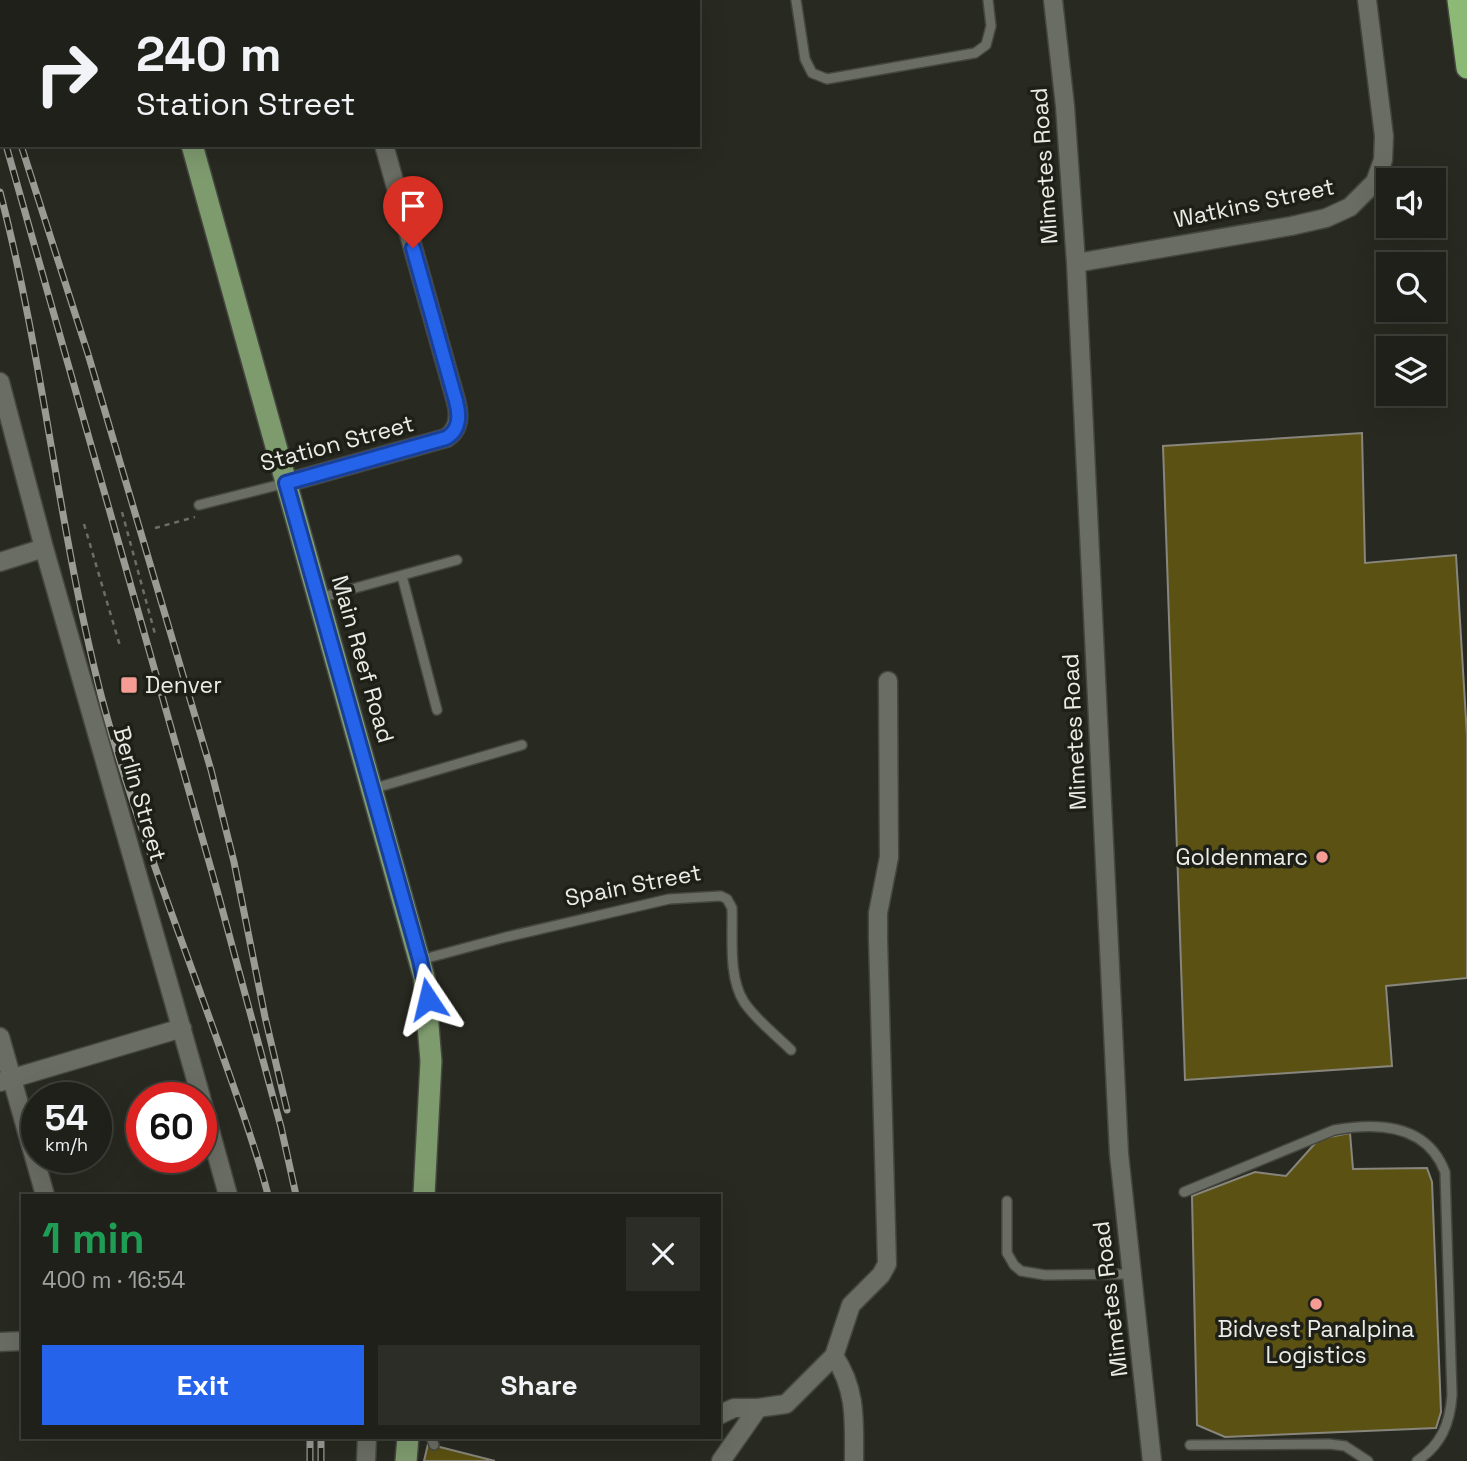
<!DOCTYPE html>
<meta charset="utf-8">
<style>
:root{--surface:#1e2019;--page:#2b2d26;--text:#f1f3f6;--muted:#a1a3a2;--line:#3c3e38;--accent:#2563eb}
body{margin:0;font-family:"Space Grotesk",sans-serif;background:var(--page);color:var(--text);height:100vh;display:flex;flex-direction:column;font-size:26px;white-space:nowrap}
*{box-sizing:border-box;margin:0}
p{font-size:23px;color:var(--muted)}
.icon{flex:none;width:38px;height:38px;fill:none;stroke:currentColor;stroke-width:2;stroke-linecap:round;stroke-linejoin:round}
.map{position:relative;flex:1;overflow:hidden}
.drawer{position:absolute;left:21px;top:1194px;width:700px;height:245px;display:flex;flex-direction:column;background:var(--surface);border-radius:0px;box-shadow:0 7px 28px #0002,0 0 0 2px var(--line)}
.drawer>*{flex:none}
.banner{position:absolute;left:0px;top:0px;width:700px;height:147px;box-shadow:0 7px 28px #0002,0 0 0 2px var(--line);background:#1e2019;color:var(--text);overflow:hidden}
.fabs{position:absolute;left:1376px;top:168px;display:grid;gap:14px}
.fabs a{display:grid;place-items:center;width:70px;height:70px;border-radius:0px;background:var(--surface);box-shadow:0 7px 28px #0002,0 0 0 2px var(--line);font-size:35px}
.speed{position:absolute;left:21px;top:1082px;display:flex;gap:14px;font-size:35px;font-weight:700;text-align:center}
.speed>*{display:grid;place-content:center;width:91px;height:91px;border-radius:50%;background:var(--surface);box-shadow:0 7px 28px #0002,0 0 0 2px var(--line);line-height:1}
.speed small{font-size:18px;font-weight:400}
.speed .limit{border:10px solid #d22;background:#fff;color:#111}
.pin{position:absolute;display:grid;place-items:center;width:60px;height:60px;color:#fff;margin:-72px -30px;border-radius:50% 50% 50% 0;rotate:-45deg;box-shadow:0 0 7px #0007}
.pin .icon{rotate:45deg}
.me{position:absolute;width:77px;margin:-38px;rotate:350deg;stroke-linejoin:round;filter:drop-shadow(0 0 5px #0008)}
.turn{display:flex;align-items:center;gap:24px;height:147px;padding:0 21px;font-size:32px}
.turn .icon{width:91px;height:91px;stroke-width:2.5}
.turn b{display:block;font-size:49px;line-height:60px}
.round{display:grid;place-items:center;flex:none;width:74px;height:74px;border-radius:0px;background:var(--page)}
.headline{display:flex;align-items:center;justify-content:space-between;height:119px;padding:0 21px}
h1{font-size:42px;font-weight:700;line-height:52px;color:#1e9e55}
.primary-button{display:flex;gap:14px;margin-top:auto;padding:14px 21px}
.primary-button a{flex:1;height:80px;border-radius:0px;background:var(--accent);color:#fff;font-size:28px;font-weight:700;line-height:80px;text-align:center}
.primary-button a+a{background:var(--page);color:var(--text)}
.map>svg:first-child{display:block}
</style>
<div class="map">
<svg width="1467" height="1461" viewBox="0 0 1467 1461">
<rect width="100%" height="100%" fill="#282a21"/>
<path fill="#5b5112" stroke="#88867c" stroke-width="2" d="M 1362,433 L 1365,563 L 1456,555 L 1467,736 L 1467,978 L 1386,986 L 1392,1066 L 1185,1080 L 1163,446 Z
M 1350,1133 L 1353,1169 L 1427,1168 L 1432,1182 L 1441,1412 L 1436,1428 L 1225,1437 L 1197,1425 L 1192,1196 L 1255,1172 L 1286,1176 L 1319,1139 Z
M 428,1444 L 495,1461 L 424,1461 Z"/>
<g fill="none" stroke-linecap="round" stroke-linejoin="round">
<defs>
<path id="lane" d="M 796,0 L 805,59 L 812,73 L 827,79 L 975,53 L 986,45 L 991,26 L 988,0
M 199,505 L 286,483
M 402,576 L 437,710
M 319,598 L 457,560
M 372,789 L 522,745
M 420,960 L 506,937 L 669,899 L 721,896 L 727,899 L 732,908 C 733,937 728,977 744,1002 C 756,1020 776,1035 791,1050
M 1184,1192 L 1334,1130 C 1378,1122 1427,1124 1445,1172 L 1452,1395 C 1450,1424 1441,1445 1417,1461
M 1007,1201 L 1007,1253 L 1014,1265 L 1021,1271 L 1045,1275 L 1132,1274
M 431,1437 L 434,1445
M 1190,1445 L 1329,1444 L 1345,1446 L 1368,1461"/>
<path id="street" d="M 344,0 L 344,2
M 1053,0 L 1065,106 L 1076,263 L 1119,1154 L 1152,1461
M 253,2 L 260,0
M 1076,263 L 1291,226 L 1326,218 L 1350,207 L 1375,182 L 1383,160 L 1384,136 L 1367,0
M 0,382 L 44,548 L 201,1097
M 286,483 L 446,438 C 459,430 460,416 456,401 L 384,145
M 0,562 L 44,548
M 0,1037 L 45,1195
M 0,1082 L 182,1028
M 201,1098 L 228,1195
M 0,1342 L 23,1341
M 834,1356 C 857,1390 854,1422 854,1461
M 719,1415 L 734,1408 L 758,1408
M 366,1461 L 367,1437
M 721,1461 L 758,1408 L 786,1404 L 834,1356 L 851,1305 L 881,1275 L 887,1264 L 878,938 L 878,913 L 889,857 L 888,681"/>
<path id="primary" d="M 152,0 L 152,2
M 192,145 L 424,977 L 431,1061 L 424,1195
M 406,1461 L 408,1437"/>
<path id="highway" d="M 1458,0 L 1467,68"/>
</defs>
<use href="#lane" stroke="#454640" stroke-width="12"/>
<use href="#street" stroke="#454640" stroke-width="21"/>
<use href="#primary" stroke="#454640" stroke-width="24"/>
<use href="#highway" stroke="#454640" stroke-width="24"/>
<path stroke="#6d6f67" stroke-width="2.5" stroke-dasharray="5 5" stroke-linecap="butt" d="M 122,512 L 155,634
M 84,524 L 120,646
M 155,528 L 195,517"/>
<use href="#lane" stroke="#6a6d63" stroke-width="9"/>
<use href="#street" stroke="#6a6d63" stroke-width="18"/>
<use href="#primary" stroke="#7e9b6e" stroke-width="21"/>
<use href="#highway" stroke="#8cba76" stroke-width="21"/>
<defs>
<path id="rail" d="M 0,78 L 2,83
M 0,124 L 2,130
M 6,145 L 217,890 L 281,1127 L 296,1195
M 21,145 L 88,354 L 211,770 L 234,862 L 265,1017 L 287,1110
M 0,192 C 45,363 59,540 105,710 C 136,823 180,934 219,1045 C 236,1094 255,1144 268,1195
M 310,1461 L 310,1437
M 321,1461 L 321,1437"/>
</defs>
<use href="#rail" stroke="#9a9b95" stroke-width="7"/>
<use href="#rail" stroke="#1e2018" stroke-width="4.5" stroke-dasharray="13" stroke-linecap="butt"/>
</g>
<g fill="none" stroke-linecap="round" stroke-linejoin="round">
<defs>
<path id="route" d="M 413,248 L 456,401 C 460,416 460,430 446,438 L 286,483 L 420,960 L 428,999"/>
</defs>
<use href="#route" stroke="#184099" stroke-width="18"/>
<use href="#route" stroke="#2563eb" stroke-width="12"/>
</g>
<g fill="#f59c95" stroke="#1e2018" stroke-width="2.5">
<rect x="120" y="676" width="18" height="18" rx="3.5"/>
<circle cx="1322" cy="857" r="7"/>
<circle cx="1316" cy="1304" r="7"/>
</g>
<g text-anchor="middle" dominant-baseline="central" stroke-width="7" stroke-linejoin="round" paint-order="stroke">
<g font-size="23" fill="#ebece7" stroke="#1e2018">
<text transform="translate(1044 166) rotate(-94)">Mimetes Road</text>
<text transform="translate(1254 203) rotate(-12)">Watkins Street</text>
<text transform="translate(337 443) rotate(-15)">Station Street</text>
<text transform="translate(363 659) rotate(74)">Main Reef Road</text>
<text transform="translate(1074 732) rotate(-93)">Mimetes Road</text>
<text transform="translate(140 794) rotate(74)">Berlin Street</text>
<text transform="translate(633 885) rotate(-11)">Spain Street</text>
<text transform="translate(1110 1299) rotate(-97)">Mimetes Road</text>
</g>
<g font-size="23" fill="#ebece7" stroke="#1e2018" text-anchor="start">
<text x="145" y="685">Denver</text>
<text x="1308" y="857" text-anchor="end">Goldenmarc</text>
<text x="1316" y="1329" text-anchor="middle">Bidvest Panalpina<tspan x="1316" dy="26">Logistics</tspan></text>
</g>
</g>
</svg>
<div class="fabs">
<a><svg class="icon" aria-label="sound" viewBox="0 0 24 24"><path d="M4 9h4l5-4v14l-5-4H4zM17 9q2 3 0 6"/></svg></a>
<a><svg class="icon" aria-label="search" viewBox="0 0 24 24"><circle cx="10" cy="10" r="6"/><path d="M15 15l6 6"/></svg></a>
<a><svg class="icon" aria-label="layers" viewBox="0 0 24 24"><path d="M12 4l9 5-9 5-9-5zM3 14l9 5 9-5"/></svg></a>
</div>
<div class="speed"><div>54<small>km/h</small></div><div class="limit">60</div></div>
<div class="pin" style="left:413px;top:248px;background:#d93025"><svg class="icon" aria-label="arrive" viewBox="0 0 24 24"><path d="M6 21V4h12l-3 4 3 4H6"/></svg></div>
<svg class="me" style="left:428px;top:999px" viewBox="-20 -20 40 40"><path d="M0-17L14 15 0 8-14 15z" fill="#2563eb" stroke="#fff" stroke-width="4"/></svg>
<div class="banner">
<div class="turn"><svg class="icon" aria-label="right" viewBox="0 0 24 24"><path d="M7 20v-9h11M14 6l5 5-5 5"/></svg><div><b>240 m</b>Station Street</div></div>
</div>
<section class="drawer">
<div class="headline"><div><h1>1 min</h1><p>400 m · 16:54</p></div><a class="round"><svg class="icon" aria-label="close" viewBox="0 0 24 24"><path d="M6 6l12 12M18 6L6 18"/></svg></a></div>
<div class="primary-button"><a>Exit</a><a>Share</a></div>
</section>
</div>
